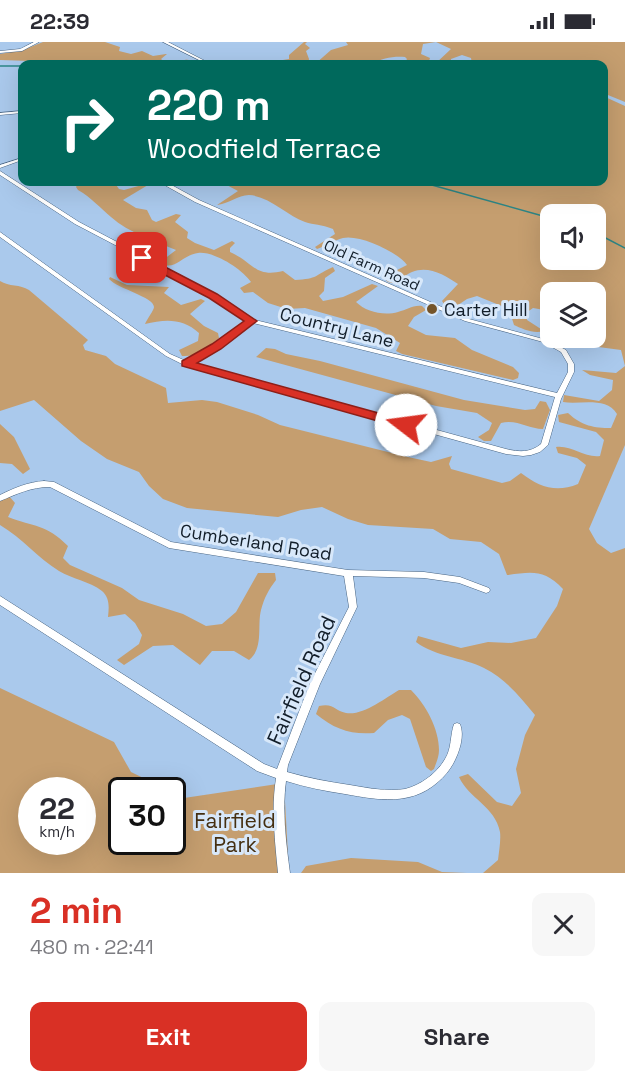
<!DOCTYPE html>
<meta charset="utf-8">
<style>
:root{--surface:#fff;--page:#f7f7f7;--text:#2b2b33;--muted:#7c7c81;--accent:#d93025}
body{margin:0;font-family:"Space Grotesk",sans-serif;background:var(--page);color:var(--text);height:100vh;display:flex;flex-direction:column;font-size:22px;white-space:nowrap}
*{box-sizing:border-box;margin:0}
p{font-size:20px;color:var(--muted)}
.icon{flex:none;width:33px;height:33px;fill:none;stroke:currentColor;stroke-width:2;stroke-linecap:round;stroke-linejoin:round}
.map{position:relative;height:831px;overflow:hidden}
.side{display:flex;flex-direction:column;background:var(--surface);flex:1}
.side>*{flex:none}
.top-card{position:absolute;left:18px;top:18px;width:590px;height:126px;border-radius:12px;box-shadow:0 6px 24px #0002;background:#00695c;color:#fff;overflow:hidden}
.buttons{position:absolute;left:540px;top:162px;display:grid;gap:12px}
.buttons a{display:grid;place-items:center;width:66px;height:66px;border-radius:12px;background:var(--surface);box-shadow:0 6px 24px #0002;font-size:30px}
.speed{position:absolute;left:18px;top:735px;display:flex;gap:12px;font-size:30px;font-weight:700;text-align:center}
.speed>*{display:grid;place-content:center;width:78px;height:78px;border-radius:50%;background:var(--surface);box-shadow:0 6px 24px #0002;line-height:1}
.speed small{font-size:15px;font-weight:400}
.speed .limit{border:3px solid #111;border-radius:9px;background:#fff;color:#111}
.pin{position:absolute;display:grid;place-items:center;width:51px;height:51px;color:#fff;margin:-26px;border-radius:12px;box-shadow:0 3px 9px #0006}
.me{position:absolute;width:66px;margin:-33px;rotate:285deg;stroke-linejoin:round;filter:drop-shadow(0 0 4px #0008)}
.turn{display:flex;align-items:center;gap:21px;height:126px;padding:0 30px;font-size:27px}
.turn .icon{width:78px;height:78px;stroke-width:2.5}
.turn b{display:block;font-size:42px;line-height:51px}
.round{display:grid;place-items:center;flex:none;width:63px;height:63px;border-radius:12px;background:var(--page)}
.summary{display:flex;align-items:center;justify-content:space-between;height:102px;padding:0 30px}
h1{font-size:36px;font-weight:700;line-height:45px;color:var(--accent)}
.primary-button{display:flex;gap:12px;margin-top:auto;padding:12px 30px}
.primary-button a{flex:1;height:69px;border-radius:12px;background:var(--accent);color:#fff;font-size:24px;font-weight:700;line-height:69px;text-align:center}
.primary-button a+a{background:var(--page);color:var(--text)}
.status{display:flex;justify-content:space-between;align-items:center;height:42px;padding:0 30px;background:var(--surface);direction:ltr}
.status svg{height:16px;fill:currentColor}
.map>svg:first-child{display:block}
</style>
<div class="status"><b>22:39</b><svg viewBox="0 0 49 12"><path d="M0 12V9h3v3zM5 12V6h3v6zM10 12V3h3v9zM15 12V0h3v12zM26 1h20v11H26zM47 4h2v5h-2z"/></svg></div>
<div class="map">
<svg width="625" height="831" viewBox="0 0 625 831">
<rect width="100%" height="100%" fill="#aac9ec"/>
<path fill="#c59e6f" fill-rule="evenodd" d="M 43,0 L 105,0 L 120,5 L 119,9 L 131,12 L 142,9 L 153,14 L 166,12 L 167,12 L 161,17 L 167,22 L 189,17 L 175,22 L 30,22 L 32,22 L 31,19 L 0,18 L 0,12 L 23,8 Z
M 304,0 L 307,0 L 305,2 L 310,6 L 306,9 L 309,17 L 308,22 L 258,22 L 289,17 L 289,13 Z
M 346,0 L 625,0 L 625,60 L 603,51 L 603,22 L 472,22 L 471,16 L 462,13 L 451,17 L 451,21 L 454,22 L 435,22 L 451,7 L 436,0 L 423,2 L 421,12 L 430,16 L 428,22 L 404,22 L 407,17 L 405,15 C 394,14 381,16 373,22 L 315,22 L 331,8 L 348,3 Z
M 603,54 L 625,64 L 625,403 L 589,487 L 597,501 L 611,511 L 625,506 L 625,831 L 483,831 L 498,818 C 499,809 501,798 500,790 C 495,764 469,757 459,735 L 468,732 L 497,760 L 512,764 L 521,751 L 516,727 L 525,693 L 535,673 C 520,655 506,637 484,626 C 462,615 436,615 416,600 L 418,594 L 461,606 L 488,600 L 511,601 L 536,596 L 557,564 L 563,547 C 544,527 532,530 507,533 L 499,512 L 481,500 L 450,497 L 433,487 L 368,483 L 348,477 L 322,465 L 301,468 L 278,475 L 187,466 L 163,457 L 149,444 L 139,430 L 107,417 L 81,399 L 34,358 L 0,369 L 0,239 C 9,245 20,242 29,248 L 88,298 L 83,303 L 85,308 L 106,314 L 115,322 L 166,346 L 168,361 L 202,358 L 217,360 L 258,373 L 280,383 L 408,415 L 431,420 L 452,414 L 449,422 L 451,427 L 502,441 L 510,439 L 521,431 C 539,445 556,451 578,442 L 586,423 L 577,416 L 558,411 L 556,405 C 572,403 584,416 600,414 L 604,398 L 596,390 L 559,380 L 558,373 L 568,371 C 582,384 594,386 611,386 L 617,372 C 606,354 580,363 563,360 L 564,353 L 599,359 L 612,348 L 613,338 L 590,333 L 582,328 L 616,331 L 625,324 L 621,308 L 591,304 L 603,300 L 605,292 L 599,285 L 596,284 L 596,250 L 550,250 L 550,269 L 533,266 L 526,271 L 527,278 L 544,289 C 533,292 523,287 514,283 L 509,267 L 477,254 L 467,257 L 452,267 L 446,265 L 442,259 L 458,242 C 445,233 428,223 412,230 C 406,232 401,238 396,242 L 388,240 L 383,235 L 407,223 C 398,210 359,192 343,196 C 334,198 326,204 317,207 L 315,205 L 335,192 L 333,187 C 321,182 314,183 305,180 C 288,174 269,154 249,153 C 238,153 228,162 217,163 L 238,149 L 221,140 L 266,140 L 273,143 L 299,140 L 603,140 ZM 550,172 L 596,172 L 596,218 L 550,218 Z
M 79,140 L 91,143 L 114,140 L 119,147 L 124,148 L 153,140 L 123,158 L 136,166 L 147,168 L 152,178 L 156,180 L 176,172 L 181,173 L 175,180 L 188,190 L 187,196 L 195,201 L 214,208 L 232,199 L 235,201 L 230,206 L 230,210 C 253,220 255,236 283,229 L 295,238 C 318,237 315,233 333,225 L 335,229 L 325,236 L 324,249 L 319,254 L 323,259 L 343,255 L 372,242 L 378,244 L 356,260 C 366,270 384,274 398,270 C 407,268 412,263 422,264 L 426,268 L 414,275 L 408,284 L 426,293 L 455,296 L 472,308 L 513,325 L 519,331 L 518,336 L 513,338 L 402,312 L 396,309 L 400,301 L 376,286 L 305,266 L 287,267 L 268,261 L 253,250 L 244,251 L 240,246 L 251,240 C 242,227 214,209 198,211 C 181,213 176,230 159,221 L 176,208 C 155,199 129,191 111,175 C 100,166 92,156 78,148 L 76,145 Z
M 110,235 L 127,243 L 169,245 L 164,251 L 181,263 L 201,257 L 205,259 L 190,272 L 204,284 L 218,291 L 219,296 C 208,305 197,315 182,314 L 179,308 L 198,299 L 199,291 C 183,276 165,277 145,282 C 147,277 154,268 154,265 C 154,255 118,247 109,237 Z
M 266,306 L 275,307 L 286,312 L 320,319 L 464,358 L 525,368 L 535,367 L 540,359 L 546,360 L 550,368 L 543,387 C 528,387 517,377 501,381 L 491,399 L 484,399 L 478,395 L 489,388 L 492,381 L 477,371 L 436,364 L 256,315 Z
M 0,382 L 14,395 L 30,427 L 23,432 L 12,422 L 0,421 Z
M 9,454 L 15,461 L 8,475 C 34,485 46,482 68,504 L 63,516 L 70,523 L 122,546 L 139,558 L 183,572 L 206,584 L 222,582 L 236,570 L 258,531 L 275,531 L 276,538 C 269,547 264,556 261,568 C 257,584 264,606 249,618 L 234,609 L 212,609 L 200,623 L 173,603 L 153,604 L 124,623 L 117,618 L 139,602 L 142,593 L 135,581 L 125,572 L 108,575 C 109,566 110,556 102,549 C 89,539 72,537 59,529 C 38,516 22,496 0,483 L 0,459 Z
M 0,646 L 114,700 L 131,730 L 168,748 L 122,748 L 122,800 L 172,800 L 173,751 L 184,756 L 284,741 L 289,831 L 0,831 ZM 32,748 L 82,748 L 82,800 L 32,800 Z
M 399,648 L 411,648 C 426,663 439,687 439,708 C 439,715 436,721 434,727 L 431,729 L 426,725 L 410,677 L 402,673 L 388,678 L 374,691 C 351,693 334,687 316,672 L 319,664 C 335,661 334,669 346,671 C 363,674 385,656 399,648 Z
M 351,816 L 418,820 L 442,830 L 467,831 L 301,831 L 306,824 Z"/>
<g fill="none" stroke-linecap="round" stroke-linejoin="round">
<path stroke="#2d8686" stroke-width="1.5" d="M 0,24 L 22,24
M 421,140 L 550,176
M 596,191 L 625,206"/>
<defs>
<path id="minor" d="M 34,0 L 39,0 L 22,9 L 0,11 L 0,9 L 20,7 Z
M 163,0 L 168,0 L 211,22 L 207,22 Z
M 22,69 L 22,71 L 0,73 L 0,71 Z
M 22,116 L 22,118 L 0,126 L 0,123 Z
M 0,129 L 79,180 L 182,234 L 255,278 L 557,351 L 568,330 L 568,322 L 561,310 L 543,300 L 465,279 L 195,160 L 161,141 L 161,140 L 166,140 L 199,158 L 469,277 L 547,298 L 566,308 L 574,322 L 574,330 L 561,357 L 548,403 L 540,410 L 531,413 L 523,414 L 506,412 L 184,323 L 166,314 L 0,195 L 0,190 L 170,312 L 186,319 L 214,304 L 248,278 L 178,236 L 75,182 L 0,133 ZM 253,281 L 555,355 L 541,402 C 530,411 519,410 506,407 L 193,321 L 218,306 Z
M 44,439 L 54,440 L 171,500 L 348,528 L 424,530 L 460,535 L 489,546 L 490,548 L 489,550 L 486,551 L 459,541 L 424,536 L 353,534 L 357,565 L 320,642 L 288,723 L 287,730 C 308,736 329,740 350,743 C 368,746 387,750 405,747 C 421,743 437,731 445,717 C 452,706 450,693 454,682 L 457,681 L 460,682 C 465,694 459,711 453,722 C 449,729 444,735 438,740 C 411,764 378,758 345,752 C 325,749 305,745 286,739 C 282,770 286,801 290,831 L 278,831 C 275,799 271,768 276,736 L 257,729 L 0,563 L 0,554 L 264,722 L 277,727 L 310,641 L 349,565 L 344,534 L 169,506 L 50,445 C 31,445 17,452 0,459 L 0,453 C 14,446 28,440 44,439 Z"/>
</defs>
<use href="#minor" stroke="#486482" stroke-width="1"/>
<use href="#minor" fill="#fff" fill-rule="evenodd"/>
</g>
<path fill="#d93025" stroke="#8d1f18" stroke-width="1.5" d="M 142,213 L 217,252 L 257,279 L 221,307 L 197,321 L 411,380 L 413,383 L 411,386 L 406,387 L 182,324 L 182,319 L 212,302 L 244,279 L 209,256 L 138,219 L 137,216 Z"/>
<circle fill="#74542a" stroke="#d8e8fa" stroke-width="2" cx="432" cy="267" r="6"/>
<g text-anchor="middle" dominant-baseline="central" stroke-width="6" stroke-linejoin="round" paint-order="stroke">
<g font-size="15" fill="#121e2a" stroke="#d8e8fa">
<text transform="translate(372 223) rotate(24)">Old Farm Road</text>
</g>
<g font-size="18" fill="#121e2a" stroke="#d8e8fa" text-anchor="start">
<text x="444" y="267">Carter Hill</text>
</g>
<g font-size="18" fill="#121e2a" stroke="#d8e8fa">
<text transform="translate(337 285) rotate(14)">Country Lane</text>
<text transform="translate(256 500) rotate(9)">Cumberland Road</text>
</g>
<g font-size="21" fill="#121e2a" stroke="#d8e8fa">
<text transform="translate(301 638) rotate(-66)">Fairfield Road</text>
</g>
<g font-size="21" fill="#452f11" stroke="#d8e8fa">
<text x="235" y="778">Fairfield<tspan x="235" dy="24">Park</tspan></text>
</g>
</g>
</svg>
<div class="buttons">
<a><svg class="icon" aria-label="sound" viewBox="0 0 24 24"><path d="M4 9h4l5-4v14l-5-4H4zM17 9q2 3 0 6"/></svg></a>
<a><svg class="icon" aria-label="layers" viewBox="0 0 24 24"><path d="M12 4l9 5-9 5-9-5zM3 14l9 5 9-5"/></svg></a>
</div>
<div class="speed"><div>22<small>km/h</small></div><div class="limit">30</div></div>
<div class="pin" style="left:142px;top:216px;background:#d93025"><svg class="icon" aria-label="arrive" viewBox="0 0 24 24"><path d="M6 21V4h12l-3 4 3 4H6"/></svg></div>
<svg class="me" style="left:406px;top:383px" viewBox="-20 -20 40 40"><circle r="19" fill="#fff"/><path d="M0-13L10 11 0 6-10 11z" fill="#d93025"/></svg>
<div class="top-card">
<div class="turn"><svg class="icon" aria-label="right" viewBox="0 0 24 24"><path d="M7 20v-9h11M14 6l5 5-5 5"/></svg><div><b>220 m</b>Woodfield Terrace</div></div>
</div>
</div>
<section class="side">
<div class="summary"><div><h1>2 min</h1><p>480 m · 22:41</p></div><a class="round"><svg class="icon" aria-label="close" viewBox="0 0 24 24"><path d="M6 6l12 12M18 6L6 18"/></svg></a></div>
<div class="primary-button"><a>Exit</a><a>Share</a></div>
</section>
